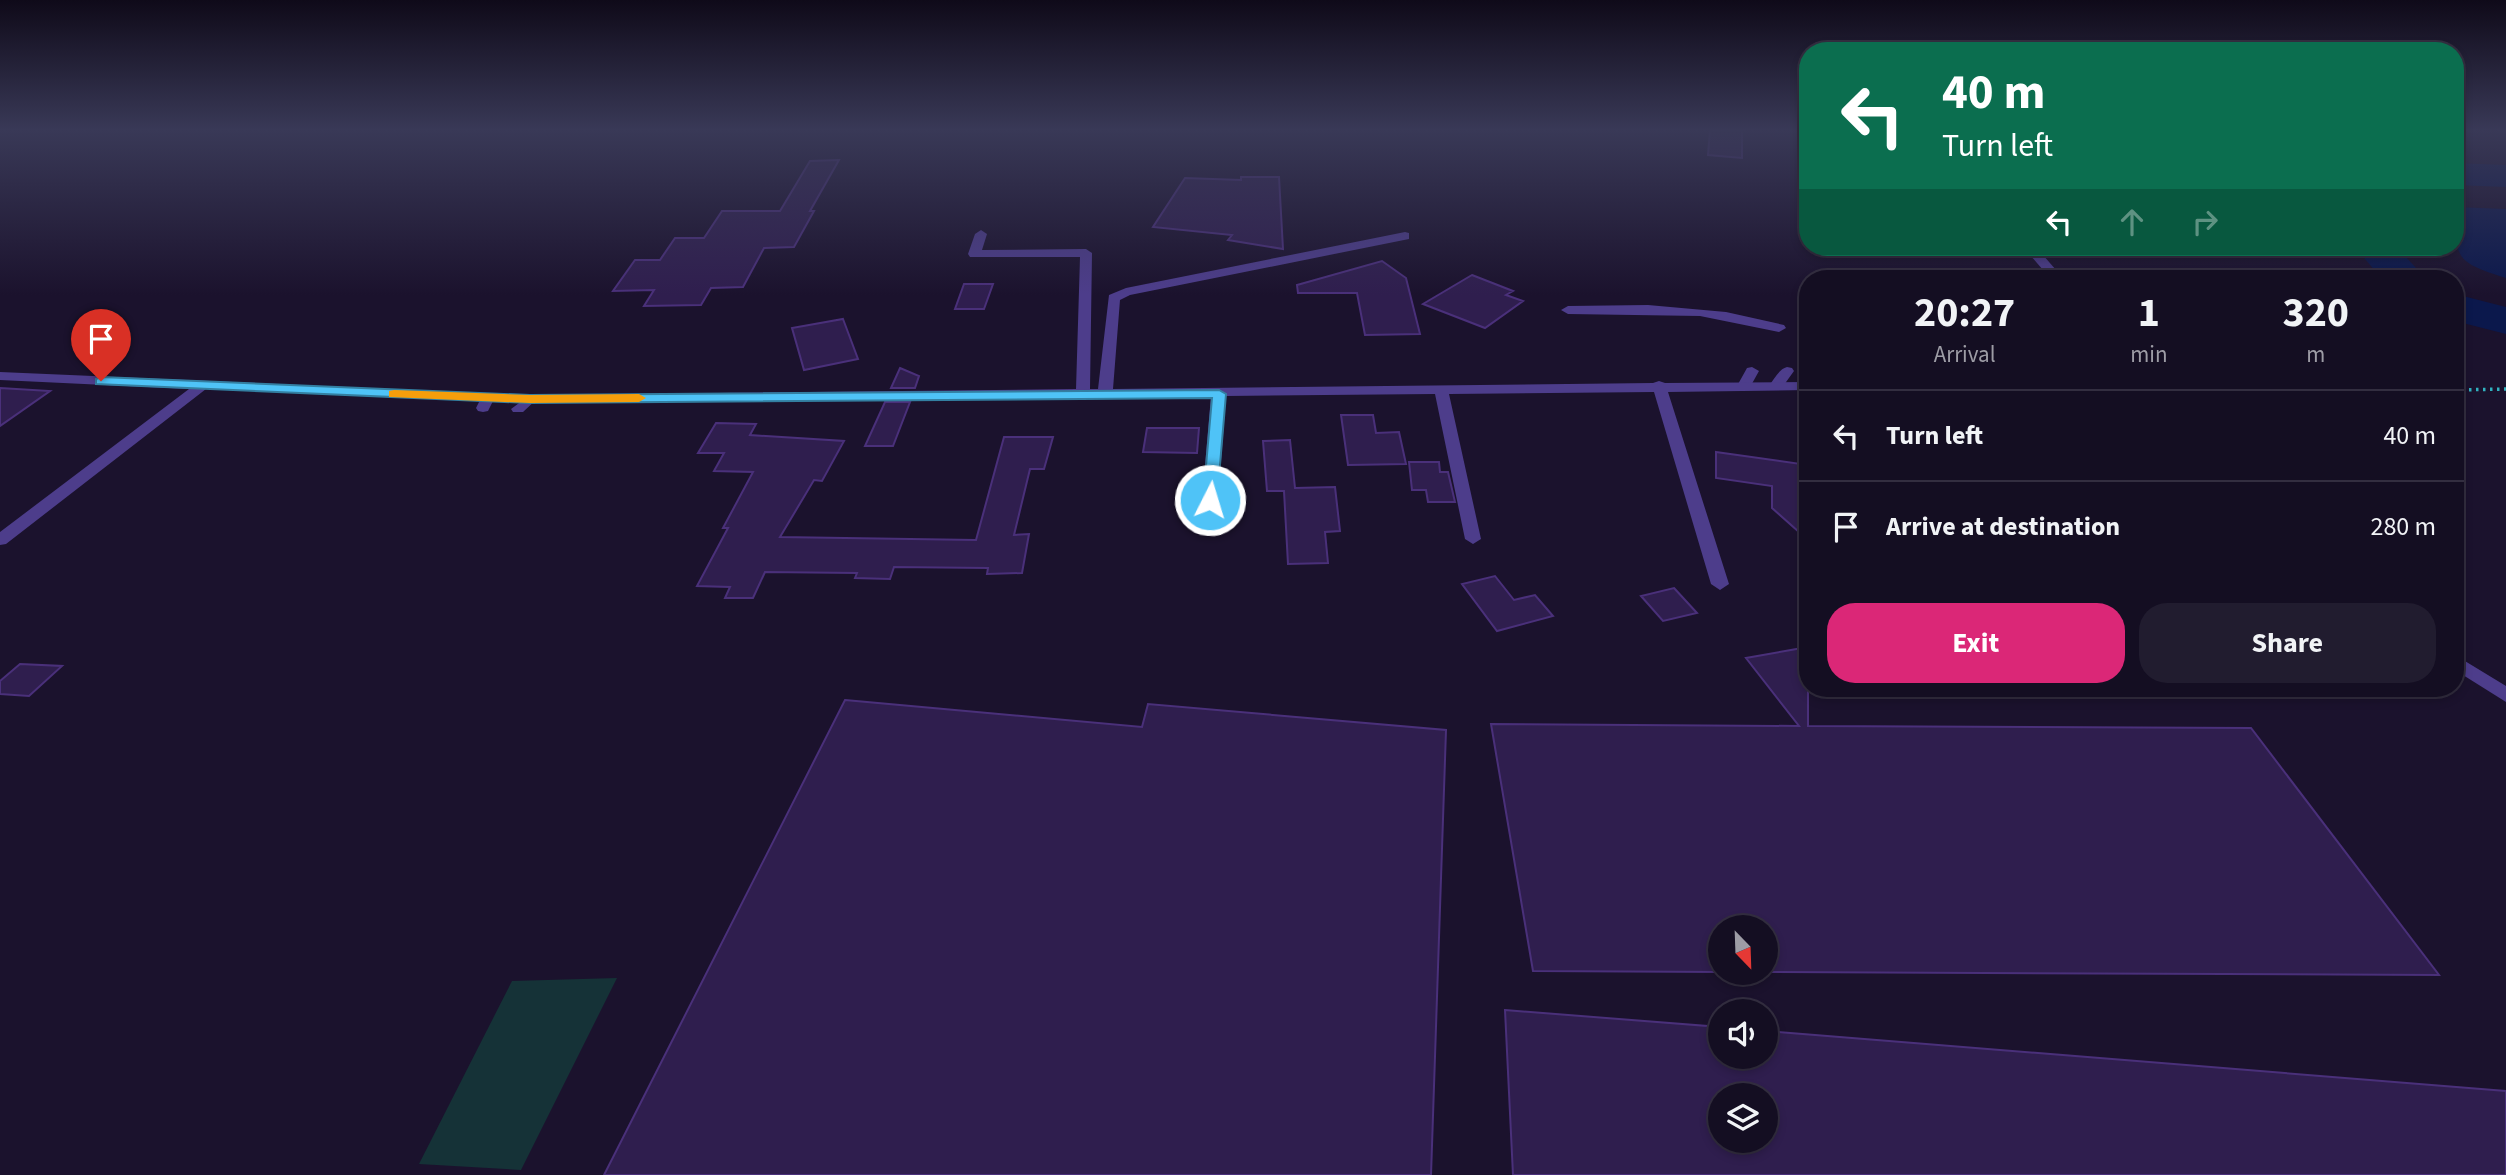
<!DOCTYPE html>
<style>
:root{--surface:#140e22;--page:#211c2f;--text:#f1f3f6;--muted:#9d9ca5;--line:#332e40;--accent:#db2777}
body{margin:0;font-family:"Source Sans 3",sans-serif;background:var(--page);color:var(--text);height:100vh;display:flex;flex-direction:column;font-size:26px;white-space:nowrap}
*{box-sizing:border-box;margin:0}
p{font-size:23px;color:var(--muted)}
.icon{flex:none;width:38px;height:38px;fill:none;stroke:currentColor;stroke-width:2;stroke-linecap:round;stroke-linejoin:round}
.map{position:relative;flex:1;overflow:hidden}
.details{position:absolute;left:1799px;top:270px;width:665px;height:427px;display:flex;flex-direction:column;background:var(--surface);border-radius:28px;box-shadow:0 4px 10px #0003,0 0 0 2px var(--line)}
.details>*{flex:none}
.top-card{position:absolute;left:1799px;top:42px;width:665px;height:214px;border-radius:28px;box-shadow:0 4px 10px #0003,0 0 0 2px var(--line);background:#0b6e4f;color:#fff;overflow:hidden}
.needle{width:46px;rotate:157deg}
.fabs{position:absolute;left:1708px;top:915px;display:grid;gap:14px}
.fabs a{display:grid;place-items:center;width:70px;height:70px;border-radius:50%;background:var(--surface);box-shadow:0 4px 10px #0003,0 0 0 2px var(--line);font-size:35px}
.pin{position:absolute;display:grid;place-items:center;width:60px;height:60px;color:#fff;margin:-72px -30px;border-radius:50% 50% 50% 0;rotate:-45deg;box-shadow:0 0 7px #0007}
.pin .icon{rotate:45deg}
.me{position:absolute;width:77px;margin:-38px;rotate:5deg;stroke-linejoin:round;filter:drop-shadow(0 0 5px #0008)}
.turn{display:flex;align-items:center;gap:24px;height:147px;padding:0 28px;font-size:32px}
.turn .icon{width:91px;height:91px;stroke-width:2.5}
.turn b{display:block;font-size:49px;line-height:60px}
.lanes{display:flex;align-items:center;height:66px;padding:0 28px;background:#0003;justify-content:center;gap:35px;direction:ltr}
.lanes .off{opacity:.35}
.eta{display:flex;justify-content:space-evenly;align-items:center;height:119px;text-align:center}
.eta b{font-size:42px;font-weight:700;line-height:49px}
.action{display:flex;gap:14px;margin-top:auto;padding:14px 28px}
.action a{flex:1;height:80px;border-radius:28px;background:var(--accent);color:#fff;font-size:28px;font-weight:700;line-height:80px;text-align:center}
.action a+a{background:var(--page);color:var(--text)}
ul{padding:0;list-style:none}
li{display:flex;align-items:center;gap:21px;height:91px;padding:0 28px;border-top:2px solid var(--line)}
li div{flex:1}
li b{display:block;font-size:26px}
li em{font-style:normal}
.map>svg:first-child{display:block}
</style>
<div class="map">
<svg width="2506" height="1175" viewBox="0 0 2506 1175">
<rect width="100%" height="100%" fill="#1b122d"/>
<path fill="#153237" d="M 617,978 L 521,1170 L 419,1164 L 512,981 Z"/>
<path fill="#0b184c" d="M 2455,207 L 2506,209 L 2506,278 C 2455,262 2455,259 2455,207 Z"/>
<g fill="none" stroke-linecap="round" stroke-linejoin="round">
<path fill="#0b184c" fill-rule="evenodd" d="M 2455,163 L 2506,165 L 2506,187 L 2455,185 Z
M 2355,247 L 2397,247 L 2425,278 L 2381,278 Z
M 2455,294 L 2506,307 L 2506,334 L 2455,321 Z"/>
</g>
<path fill="#2f1e4e" stroke="#4a307a" stroke-width="2" fill-rule="evenodd" d="M 1710,130 L 1742,130 L 1742,158 L 1708,155 Z
M 839,160 L 810,211 L 814,211 L 794,247 L 764,248 L 743,287 L 711,288 L 701,305 L 644,306 L 654,290 L 613,291 L 635,260 L 660,260 L 675,238 L 704,238 L 722,211 L 780,211 L 810,161 Z
M 1241,177 L 1279,177 L 1283,249 L 1228,240 L 1232,235 L 1153,227 L 1185,178 L 1241,180 Z
M 1382,261 L 1406,278 L 1420,334 L 1365,335 L 1357,293 L 1298,293 L 1297,285 Z
M 1472,275 L 1513,291 L 1506,295 L 1523,301 L 1485,328 L 1423,304 Z
M 964,284 L 993,284 L 984,309 L 955,309 Z
M 843,319 L 858,359 L 804,370 L 792,328 Z
M 900,368 L 919,376 L 915,388 L 891,388 Z
M 0,388 L 50,391 L 0,426 Z
M 885,402 L 910,402 L 893,446 L 865,446 Z
M 1341,415 L 1373,415 L 1376,433 L 1399,432 L 1406,464 L 1348,465 Z
M 716,423 L 756,424 L 750,435 L 844,441 L 822,481 L 814,480 L 780,537 L 976,540 L 1004,437 L 1053,437 L 1044,469 L 1030,469 L 1014,535 L 1029,534 L 1022,573 L 987,574 L 988,568 L 894,567 L 890,579 L 855,578 L 857,573 L 765,572 L 753,598 L 725,598 L 730,587 L 697,586 L 728,528 L 723,528 L 753,472 L 714,471 L 724,453 L 698,453 Z
M 1147,428 L 1199,428 L 1197,453 L 1143,452 Z
M 1290,440 L 1295,488 L 1335,487 L 1340,531 L 1325,532 L 1328,563 L 1288,564 L 1284,491 L 1267,491 L 1263,441 Z
M 1716,452 L 1808,465 L 1808,540 L 1772,508 L 1772,486 L 1716,478 Z
M 1409,462 L 1439,462 L 1440,472 L 1448,472 L 1455,502 L 1428,502 L 1426,490 L 1412,490 Z
M 1495,576 L 1514,600 L 1535,595 L 1553,616 L 1497,631 L 1462,584 Z
M 1674,588 L 1697,613 L 1663,621 L 1641,596 Z
M 1808,647 L 1808,726 L 2251,728 L 2439,975 L 1766,972 L 1766,928 L 1720,928 L 1720,972 L 1533,971 L 1491,724 L 1799,726 L 1746,658 Z
M 20,664 L 62,666 L 29,696 L 0,694 L 0,681 Z
M 845,700 L 1142,727 L 1148,704 L 1446,730 L 1431,1175 L 604,1175 Z
M 1505,1010 L 1720,1027 L 1720,1057 L 1766,1057 L 1766,1031 L 2506,1091 L 2506,1175 L 1513,1175 ZM 1720,1096 L 1766,1096 L 1766,1141 L 1720,1141 Z"/>
<g fill="none" stroke-linecap="round" stroke-linejoin="round">
<path stroke="#31b1bf" stroke-width="3.5" stroke-dasharray="2.5 4.5" stroke-linecap="butt" d="M 2455,390 L 2506,389"/>
<path fill="#4d3d8b" fill-rule="evenodd" d="M 1648,305 L 1726,312 L 1784,325 L 1786,328 L 1779,332 L 1700,316 L 1568,314 L 1561,310 L 1568,306 Z
M 1752,367 L 1759,371 L 1749,389 L 1739,389 L 1737,386 L 1747,368 Z
M 1787,367 L 1792,368 L 1794,371 L 1781,389 L 1771,389 L 1769,386 C 1774,379 1779,369 1787,367 Z
M 488,393 L 495,397 L 488,411 L 483,412 L 478,411 L 476,408 L 483,394 Z
M 530,395 L 537,399 L 523,412 L 513,412 L 511,409 Z
M 2455,655 L 2506,686 L 2506,702 L 2455,670 Z"/>
<path fill="#4d3d8b" fill-rule="evenodd" d="M 981,230 L 987,234 L 982,250 L 1086,249 L 1092,253 L 1090,389 L 1098,389 L 1109,295 L 1126,288 L 1405,232 L 1409,233 L 1409,239 L 1130,295 L 1120,300 L 1113,389 L 1653,383 L 1659,381 L 1665,383 L 1808,382 L 1808,390 L 1668,392 L 1729,584 L 1720,590 L 1711,584 L 1654,392 L 1449,394 L 1481,539 L 1473,544 L 1465,539 L 1435,394 L 1226,396 L 1218,500 L 1210,505 L 1202,500 L 1211,396 L 530,403 L 206,389 L 6,544 L 0,545 L 0,532 L 189,389 L 0,380 L 0,372 L 530,395 L 1076,389 L 1080,257 L 970,257 L 968,254 L 975,234 Z
M 2023,247 L 2036,247 L 2063,278 L 2050,278 Z"/>
</g>
<linearGradient id="sky" x2="0" y2="1"><stop stop-color="#0f0a19"/><stop offset="0.44" stop-color="#393957"/><stop offset="1" stop-color="#393957" stop-opacity="0"/></linearGradient>
<rect width="2506" height="295" fill="url(#sky)"/>
<path fill="#4fc3f7" stroke="#337fa1" stroke-width="2" d="M 101,377 L 530,395 L 1219,390 L 1226,394 L 1217,500 L 1210,505 L 1203,500 L 1212,398 L 530,403 L 96,384 L 96,379 Z"/>
<path fill="#f59e0b" d="M 394,390 L 530,395 L 639,394 L 646,398 L 639,402 L 530,403 L 389,397 L 389,391 Z"/>
</svg>
<div class="fabs">
<a><svg class="needle" viewBox="-14 -14 28 28"><path d="M0-13l5 13h-10z" fill="#e53935"/><path d="M0 13l5-13h-10z" fill="#9d9ca5"/></svg></a>
<a><svg class="icon" aria-label="sound" viewBox="0 0 24 24"><path d="M4 9h4l5-4v14l-5-4H4zM17 9q2 3 0 6"/></svg></a>
<a><svg class="icon" aria-label="layers" viewBox="0 0 24 24"><path d="M12 4l9 5-9 5-9-5zM3 14l9 5 9-5"/></svg></a>
</div>
<div class="pin" style="left:101px;top:381px;background:#d93025"><svg class="icon" aria-label="arrive" viewBox="0 0 24 24"><path d="M6 21V4h12l-3 4 3 4H6"/></svg></div>
<svg class="me" style="left:1210px;top:500px" viewBox="-20 -20 40 40"><circle r="17" fill="#4fc3f7" stroke="#fff" stroke-width="3"/><path d="M0-11L8 9 0 5-8 9z" fill="#fff"/></svg>
<div class="top-card">
<div class="turn"><svg class="icon" aria-label="left" viewBox="0 0 24 24"><path d="M17 20v-9H6M10 6l-5 5 5 5"/></svg><div><b>40 m</b>Turn left</div></div>
<div class="lanes"><svg class="icon" aria-label="left" viewBox="0 0 24 24"><path d="M17 20v-9H6M10 6l-5 5 5 5"/></svg><svg class="icon off" aria-label="ahead" viewBox="0 0 24 24"><path d="M12 20V5M6 11l6-6 6 6"/></svg><svg class="icon off" aria-label="right" viewBox="0 0 24 24"><path d="M7 20v-9h11M14 6l5 5-5 5"/></svg></div>
</div>
<section class="details">
<div class="eta">
<div><b>20:27</b><p>Arrival</p></div>
<div><b>1</b><p>min</p></div>
<div><b>320</b><p>m</p></div>
</div>
<ul>
<li><svg class="icon" aria-label="left" viewBox="0 0 24 24"><path d="M17 20v-9H6M10 6l-5 5 5 5"/></svg><div><b>Turn left</b></div><em>40 m</em></li>
<li><svg class="icon" aria-label="arrive" viewBox="0 0 24 24"><path d="M6 21V4h12l-3 4 3 4H6"/></svg><div><b>Arrive at destination</b></div><em>280 m</em></li>
</ul>
<div class="action"><a>Exit</a><a>Share</a></div>
</section>
</div>
